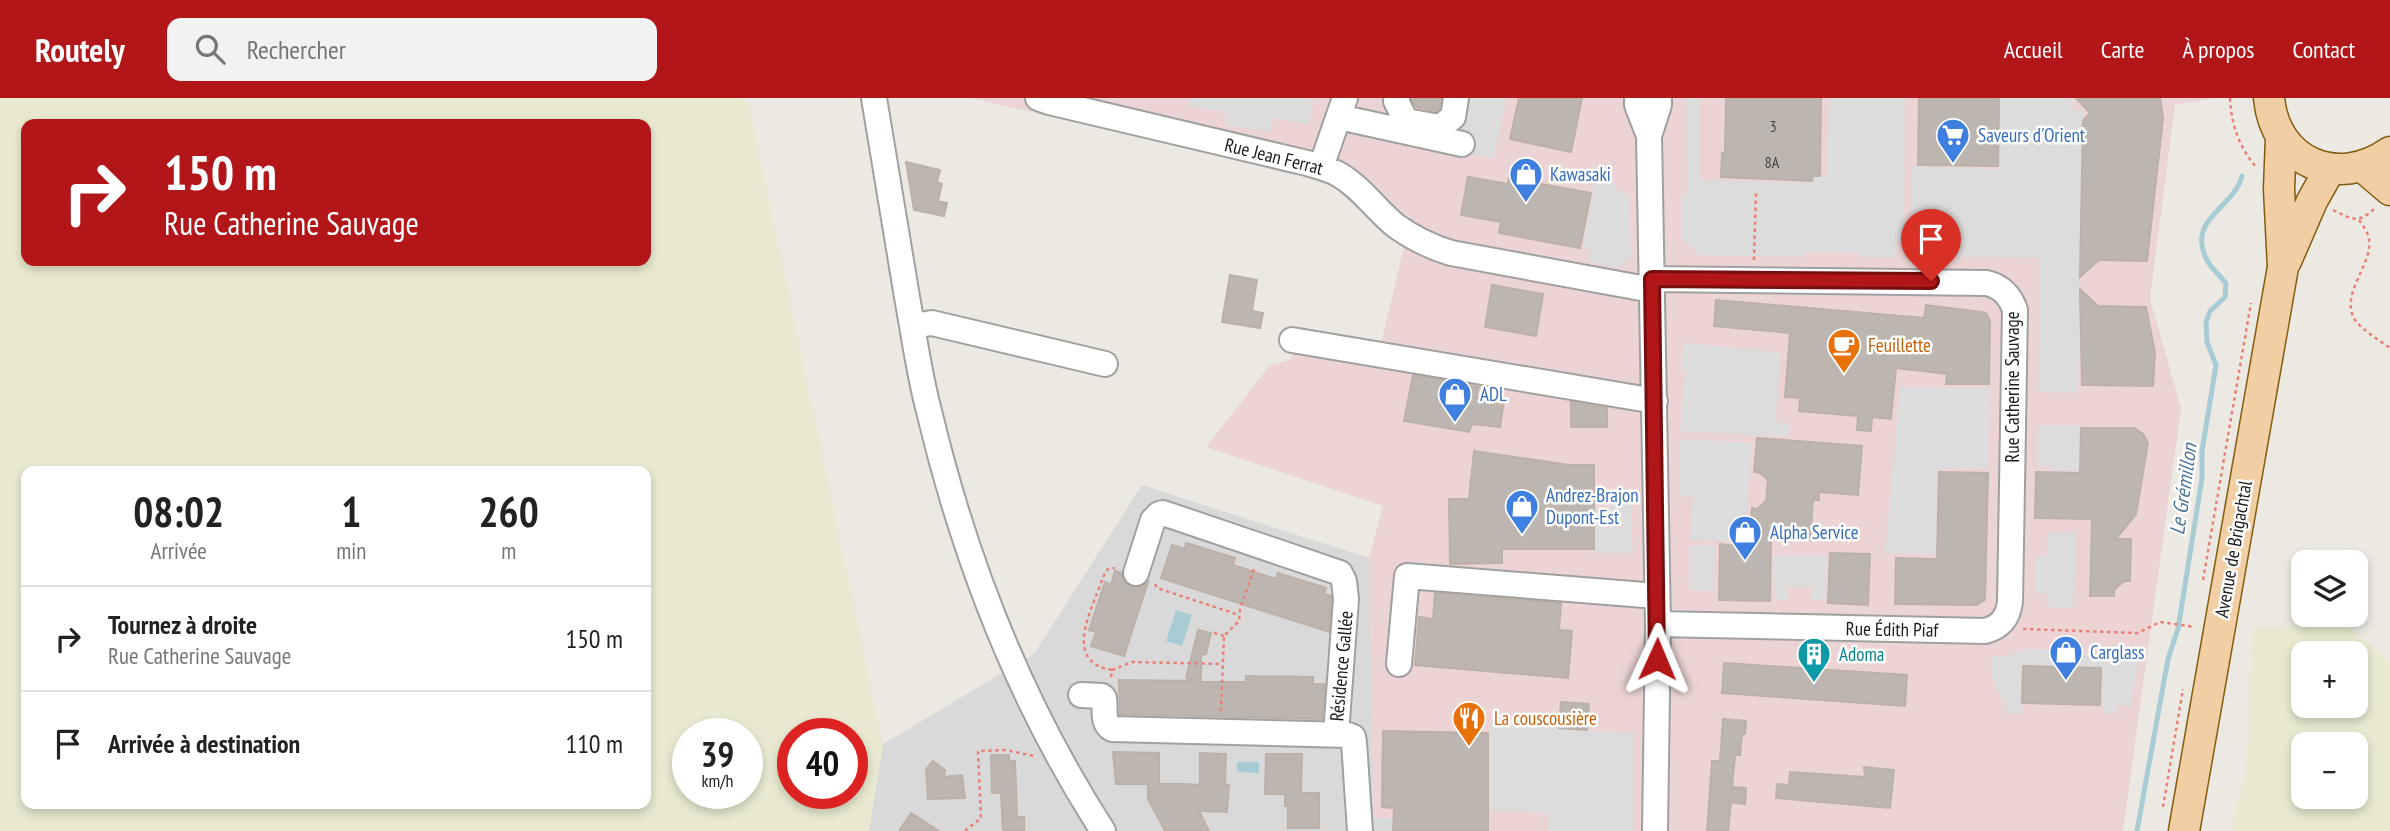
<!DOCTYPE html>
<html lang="fr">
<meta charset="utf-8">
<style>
:root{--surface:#fff;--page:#f2f2f2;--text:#222;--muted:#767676;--line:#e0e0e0;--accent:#b31618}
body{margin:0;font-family:"PT Sans Narrow",sans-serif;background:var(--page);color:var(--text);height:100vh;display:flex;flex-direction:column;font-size:26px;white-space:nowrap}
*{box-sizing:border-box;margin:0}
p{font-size:23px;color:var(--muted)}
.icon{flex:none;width:38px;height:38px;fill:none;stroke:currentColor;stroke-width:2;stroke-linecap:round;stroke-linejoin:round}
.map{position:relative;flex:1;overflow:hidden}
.panel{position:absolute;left:21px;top:368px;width:630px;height:343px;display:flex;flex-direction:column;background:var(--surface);border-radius:14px;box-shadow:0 4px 10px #0003}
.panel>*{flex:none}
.hud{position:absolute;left:21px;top:21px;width:630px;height:147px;border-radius:14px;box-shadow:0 4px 10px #0003;background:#b31618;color:#fff;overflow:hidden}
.tools{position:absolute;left:2291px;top:452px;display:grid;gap:14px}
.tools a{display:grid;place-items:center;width:77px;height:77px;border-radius:14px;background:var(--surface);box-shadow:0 4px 10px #0003;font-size:35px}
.speed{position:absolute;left:672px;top:620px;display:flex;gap:14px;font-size:35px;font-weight:700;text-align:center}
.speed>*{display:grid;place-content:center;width:91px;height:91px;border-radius:50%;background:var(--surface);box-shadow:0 4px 10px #0003;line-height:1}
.speed small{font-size:18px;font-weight:400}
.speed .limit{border:10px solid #d22;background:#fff;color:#111}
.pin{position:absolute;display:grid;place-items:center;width:60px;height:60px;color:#fff;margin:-72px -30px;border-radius:50% 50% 50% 0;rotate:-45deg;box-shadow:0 0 7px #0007}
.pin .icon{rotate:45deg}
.me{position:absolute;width:77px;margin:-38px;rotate:1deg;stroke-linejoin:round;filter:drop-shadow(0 0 5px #0008)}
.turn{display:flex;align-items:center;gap:24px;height:147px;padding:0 28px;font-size:32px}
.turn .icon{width:91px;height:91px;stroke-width:2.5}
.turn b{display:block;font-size:49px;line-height:60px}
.eta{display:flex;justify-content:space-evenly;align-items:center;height:119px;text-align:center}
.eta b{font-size:42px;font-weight:700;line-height:49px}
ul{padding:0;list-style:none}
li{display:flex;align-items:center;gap:21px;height:105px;padding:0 28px;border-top:2px solid var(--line)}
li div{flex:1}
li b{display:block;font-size:26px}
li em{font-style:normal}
header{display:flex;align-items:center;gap:42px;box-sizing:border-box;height:98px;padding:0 35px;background:var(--accent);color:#fff}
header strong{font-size:33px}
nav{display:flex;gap:38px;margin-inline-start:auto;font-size:24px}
.search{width:490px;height:63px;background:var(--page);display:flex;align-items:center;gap:18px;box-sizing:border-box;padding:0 24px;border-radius:14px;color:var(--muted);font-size:26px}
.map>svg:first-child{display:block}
</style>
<header>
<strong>Routely</strong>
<div class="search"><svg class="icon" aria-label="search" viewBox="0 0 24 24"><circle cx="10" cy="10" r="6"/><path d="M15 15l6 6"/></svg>Rechercher</div>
<nav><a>Accueil</a><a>Carte</a><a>À propos</a><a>Contact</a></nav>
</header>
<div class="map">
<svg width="2390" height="733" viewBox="0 0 2390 733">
<rect width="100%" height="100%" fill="#ece9e3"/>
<path fill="#dad9d9" d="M 1142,387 L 1369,460 L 1374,720 L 1454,723 L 1454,733 L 869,733 L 883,646 L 1034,556 Z"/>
<path fill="#ecd4d4" d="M 972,0 L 2214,0 L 2175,7 L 2150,200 L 2181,311 L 2123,733 L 1454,733 L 1453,723 L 1374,720 L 1369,460 L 1383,408 L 1206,349 L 1270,267 L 1289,262 L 1299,249 L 1377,262 L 1411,119 L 1318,82 Z"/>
<path fill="#e8e9d0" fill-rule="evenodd" d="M 0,0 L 744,0 L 750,10 L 883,646 L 869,733 L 0,733 ZM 26,26 L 646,26 L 646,163 L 26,163 ZM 26,373 L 646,373 L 646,705 L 26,705 ZM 688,635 L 747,635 L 747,695 L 688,695 ZM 793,635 L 852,635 L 852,695 L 793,695 Z
M 2348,528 L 2390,564 L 2390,733 L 2230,733 L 2245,673 L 2253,529 ZM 2303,555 L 2356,555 L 2356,607 L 2303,607 ZM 2303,646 L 2356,646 L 2356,698 L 2303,698 Z"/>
<path fill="#dcdcdc" d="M 1189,0 L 1302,0 L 1313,2 L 1309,26 L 1272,20 L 1270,34 L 1225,27 L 1226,14 L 1188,8 Z
M 1461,0 L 1506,0 L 1494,61 L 1439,50 Z
M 1686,0 L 1699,0 L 1700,82 L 1813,84 L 1814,79 L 1827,78 L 1829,0 L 1906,0 L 1903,144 L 1896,144 L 1895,160 L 1859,159 L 1858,155 L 1805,154 L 1804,159 L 1695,157 L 1695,152 L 1682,142 L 1682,96 L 1687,95 Z
M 2000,0 L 2071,0 L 2071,12 L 2083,12 L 2078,295 L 2038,294 L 2040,160 L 1925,158 L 1925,145 L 1911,145 L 1912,68 L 1984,70 L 1984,72 L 1999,72 Z
M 1595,81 L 1615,86 L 1616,92 L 1629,97 L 1631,160 L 1619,169 L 1588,164 L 1590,150 L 1583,149 Z
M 1683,245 L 1781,254 L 1775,324 L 1790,325 L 1789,339 L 1680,333 L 1685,274 L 1681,274 Z
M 1900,289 L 1990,290 L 1988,370 L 1937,371 L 1936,457 L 1885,455 Z
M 2037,327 L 2081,328 L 2080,373 L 2050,372 L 2050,369 L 2037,369 Z
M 1679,341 L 1751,345 L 1745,445 L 1690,441 L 1693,399 L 1680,398 Z
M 1610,402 L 1631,404 L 1632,455 L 1596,455 L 1596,413 L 1609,413 Z
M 2048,434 L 2076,435 L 2074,510 L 2047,509 L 2047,496 L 2035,495 L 2035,458 L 2048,458 Z
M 1690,447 L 1715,448 L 1714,493 L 1689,492 Z
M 1773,457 L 1827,457 L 1826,502 L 1812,502 L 1811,489 L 1788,489 L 1788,502 L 1775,502 Z
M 2025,551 L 2100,554 L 2139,563 L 2130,609 L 2117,607 L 2115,615 L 2103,615 L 2103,607 L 2100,607 L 2101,570 L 2024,568 L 2022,615 L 2008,616 L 1992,579 L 1992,558 L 2004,558 Z
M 1490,626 L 1633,635 L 1634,733 L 1548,733 L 1550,716 L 1488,711 L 1488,635 Z"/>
<path fill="#a8ccd5" d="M 1176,512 L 1192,517 L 1182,548 L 1166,543 Z
M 1237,664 L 1259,664 L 1259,675 L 1237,674 Z"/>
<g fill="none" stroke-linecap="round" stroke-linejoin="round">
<path stroke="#a8ccd5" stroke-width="5" d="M 2137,733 L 2168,561 L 2178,531 L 2202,380 L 2202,353 L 2216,267 L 2207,244 L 2206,224 L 2210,213 L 2225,199 L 2226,186 C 2221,178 2213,172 2208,164 C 2184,121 2234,111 2242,78"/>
</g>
<path fill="#bcb5b0" stroke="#bcb0a7" stroke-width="2" d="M 1411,0 L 1441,0 L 1439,11 L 1436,13 L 1416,9 Z
M 1519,0 L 1582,0 L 1571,54 L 1510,41 Z
M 1726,0 L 1821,0 L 1820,78 L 1813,78 L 1812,83 L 1721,79 L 1722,55 L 1725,55 Z
M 1919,0 L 1999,0 L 1998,68 L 1918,67 Z
M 2076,0 L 2160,0 L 2163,20 L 2147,163 L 2099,162 L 2080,179 L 2083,23 L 2090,15 Z
M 906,64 L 940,72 L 937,84 L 942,86 L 938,103 L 947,105 L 944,118 L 914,112 Z
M 1468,79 L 1508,86 L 1509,80 L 1591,95 L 1580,150 L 1499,135 L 1501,124 L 1461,117 Z
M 1230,177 L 1257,182 L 1252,213 L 1263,215 L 1260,230 L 1222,224 Z
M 1492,187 L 1543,196 L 1536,238 L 1485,229 Z
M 2080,191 L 2098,208 L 2146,209 L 2155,255 L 2153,288 L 2082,287 Z
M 1716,202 L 1924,220 L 1926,207 L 1982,214 L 1986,215 L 1990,223 L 1989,286 L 1946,286 L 1947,276 L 1896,270 L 1891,321 L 1872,319 L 1871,333 L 1857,332 L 1858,318 L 1799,313 L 1800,300 L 1785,299 L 1790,235 L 1714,228 Z
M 1413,277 L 1479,289 L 1476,299 L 1504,303 L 1500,329 L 1472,326 L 1469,334 L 1404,323 Z
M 1571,304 L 1607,310 L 1607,329 L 1571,329 Z
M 2081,330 L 2134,330 L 2143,336 L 2148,345 L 2136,416 L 2116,441 L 2131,441 L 2130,483 L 2124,483 L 2114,492 L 2114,498 L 2090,498 L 2092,421 L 2035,420 L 2036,374 L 2080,375 Z
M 1757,340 L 1862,348 L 1858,397 L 1819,394 L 1819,402 L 1813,402 L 1810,442 L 1771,439 L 1770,503 L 1719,502 L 1720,446 L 1749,449 L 1752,410 L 1757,411 L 1766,403 L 1768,382 L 1760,375 L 1754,374 Z
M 1474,353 L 1569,367 L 1594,367 L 1594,451 L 1502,451 L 1502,465 L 1450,466 L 1449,401 L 1469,401 Z
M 1939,374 L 1988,375 L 1985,502 L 1976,507 L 1895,506 L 1896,460 L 1937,461 Z
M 1186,445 L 1235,460 L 1233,467 L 1276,481 L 1278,475 L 1326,490 L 1324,496 L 1331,498 L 1331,501 L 1329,534 L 1161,480 L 1172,447 L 1185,451 Z
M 1830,455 L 1870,456 L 1868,507 L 1828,505 Z
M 1115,473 L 1122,475 L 1125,484 L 1131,489 L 1140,489 L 1148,484 L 1124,558 L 1091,548 L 1096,534 L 1089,532 L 1105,484 L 1111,487 Z
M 1435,495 L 1561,505 L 1559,532 L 1572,533 L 1568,580 L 1415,567 L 1419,519 L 1433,521 Z
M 1198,532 L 1211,535 L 1206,556 L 1201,557 L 1201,584 L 1246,584 L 1246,578 L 1313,579 L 1313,586 L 1325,586 L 1322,621 L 1120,616 L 1119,582 L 1196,583 L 1186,580 Z
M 1724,565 L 1907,577 L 1905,608 L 1722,595 Z
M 2023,568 L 2101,570 L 2100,607 L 2022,605 Z
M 1561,604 L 1589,606 L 1587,632 L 1559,630 Z
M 1723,621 L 1746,623 L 1745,636 L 1742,636 L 1740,657 L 1735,657 L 1732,689 L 1746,690 L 1745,706 L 1731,704 L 1728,733 L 1707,733 L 1712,663 L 1720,663 Z
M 1383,633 L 1488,635 L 1488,733 L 1393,733 L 1394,710 L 1382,709 Z
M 1113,654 L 1159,655 L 1159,686 L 1184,686 L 1200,687 L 1200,655 L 1226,656 L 1225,687 L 1229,687 L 1227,714 L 1199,713 L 1209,733 L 1165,733 L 1148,701 L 1148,686 L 1116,686 Z
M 1266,656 L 1302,656 L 1301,695 L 1319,695 L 1319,730 L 1288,730 L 1288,708 L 1285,708 L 1285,696 L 1265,696 Z
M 991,657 L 1009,657 L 1009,663 L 1015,663 L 1017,719 L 1024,719 L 1024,733 L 1003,733 L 1001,695 L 992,695 Z
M 933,663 L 945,672 L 944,679 L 962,677 L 965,700 L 928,701 L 926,671 Z
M 1864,669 L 1894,672 L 1890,710 L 1776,700 L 1777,686 L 1789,687 L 1790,674 L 1865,679 Z
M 911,715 L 939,733 L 899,733 Z"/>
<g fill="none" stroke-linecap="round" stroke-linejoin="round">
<defs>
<path id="minor" d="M 874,0 C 885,66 896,133 907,199 C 914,237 919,276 929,313 C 964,460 1021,606 1103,733
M 1038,0 L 1049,4 L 1307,65 C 1317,68 1329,71 1338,76 C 1361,89 1376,112 1396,128 C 1413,140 1431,149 1451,155 L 1652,192
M 1397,0 L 1396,3 L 1406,23 L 1440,29 L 1453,19 L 1456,0
M 1637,0 L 1637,7 L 1649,38
M 1339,19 L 1462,46
M 1321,69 L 1345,0
M 1652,181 L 1987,185 C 2002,189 2010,197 2015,212 L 2010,504 C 2008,520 2000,529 1985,533 L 1658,526
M 912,228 L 932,225 L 1105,266
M 1292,242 L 1655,303
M 1136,475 L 1153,422 L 1159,416 L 1163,415 L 1340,475 L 1344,483 L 1346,501 L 1336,636
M 1399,566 L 1407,478 L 1657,498
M 1081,597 L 1102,598 L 1104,600 C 1106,611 1101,624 1112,631 L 1348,637 L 1353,639 L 1354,644 L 1360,733
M 1655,733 L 1658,526 L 1649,38 L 1659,7 L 1659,0"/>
<path id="major" d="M 2269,0 C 2275,65 2338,91 2390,54
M 2363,69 L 2390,92
M 2286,163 L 2312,103 L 2330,71
M 2184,733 L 2283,169 L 2279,91 L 2281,40"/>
</defs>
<use href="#minor" stroke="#a0a0a0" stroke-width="28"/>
<use href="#major" stroke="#845c10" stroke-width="33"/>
<path stroke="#ea8176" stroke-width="2.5" stroke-dasharray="3.5 3.5" stroke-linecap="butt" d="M 2230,0 C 2231,26 2239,49 2256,69
M 2333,112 C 2353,122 2359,126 2376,109
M 2359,122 C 2363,128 2368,134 2369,141 C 2373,167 2339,196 2355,222 C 2363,233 2379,242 2390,250
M 1754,162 L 1756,92
M 2203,482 L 2251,205
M 1155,486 L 1157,490 L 1239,517
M 2023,531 L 2138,535 L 2160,524 L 2195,529
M 1214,535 L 1224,538
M 1112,572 C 1061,564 1093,510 1103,479 L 1108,471 L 1115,470
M 1111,579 L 1112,572 L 1132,564 L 1222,566
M 1221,613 L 1224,538 L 1239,523 L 1240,511 L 1255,468
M 2163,709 L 2183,591
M 965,733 L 981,720 L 978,653 L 1006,652 L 1034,658"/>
<use href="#minor" stroke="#fff" stroke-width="24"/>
<use href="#major" stroke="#f1cea3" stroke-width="30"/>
</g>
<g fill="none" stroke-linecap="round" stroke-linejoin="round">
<defs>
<path id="route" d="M 1657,561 L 1652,181 L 1931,183"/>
</defs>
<use href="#route" stroke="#740e10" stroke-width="18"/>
<use href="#route" stroke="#b31618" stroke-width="12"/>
</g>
<defs>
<symbol id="supermarket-pin" viewBox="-11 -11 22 30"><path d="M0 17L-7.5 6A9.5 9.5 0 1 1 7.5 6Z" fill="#3f7fe0" stroke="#fff"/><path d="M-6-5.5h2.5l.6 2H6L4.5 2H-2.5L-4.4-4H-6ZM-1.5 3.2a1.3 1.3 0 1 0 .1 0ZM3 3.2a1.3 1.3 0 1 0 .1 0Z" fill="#fff"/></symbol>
<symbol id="shop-pin" viewBox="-11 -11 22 30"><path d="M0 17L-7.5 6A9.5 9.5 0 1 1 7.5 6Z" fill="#3f7fe0" stroke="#fff"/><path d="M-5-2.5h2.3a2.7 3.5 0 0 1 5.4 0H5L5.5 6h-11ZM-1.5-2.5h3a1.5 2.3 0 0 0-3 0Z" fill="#fff"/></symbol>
<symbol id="cafe-pin" viewBox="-11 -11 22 30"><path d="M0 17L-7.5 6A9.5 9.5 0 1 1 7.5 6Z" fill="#e8710a" stroke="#fff"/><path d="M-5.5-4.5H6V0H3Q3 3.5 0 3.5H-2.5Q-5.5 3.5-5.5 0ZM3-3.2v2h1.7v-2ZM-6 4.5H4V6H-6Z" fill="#fff"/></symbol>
<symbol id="building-pin" viewBox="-11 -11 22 30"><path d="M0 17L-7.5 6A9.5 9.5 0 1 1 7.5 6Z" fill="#0f9aa8" stroke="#fff"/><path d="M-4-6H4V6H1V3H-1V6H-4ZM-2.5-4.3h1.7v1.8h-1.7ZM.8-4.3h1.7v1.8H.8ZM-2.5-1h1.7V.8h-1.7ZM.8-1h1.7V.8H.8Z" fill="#fff"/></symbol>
<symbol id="restaurant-pin" viewBox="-11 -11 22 30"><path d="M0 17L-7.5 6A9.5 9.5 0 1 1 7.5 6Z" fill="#e8710a" stroke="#fff"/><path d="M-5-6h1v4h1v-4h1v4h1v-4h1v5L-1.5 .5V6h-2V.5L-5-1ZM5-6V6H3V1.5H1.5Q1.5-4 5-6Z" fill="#fff"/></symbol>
</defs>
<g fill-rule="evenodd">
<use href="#supermarket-pin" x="1934" y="18" width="38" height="52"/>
<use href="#shop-pin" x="1507" y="57" width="38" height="52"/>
<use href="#cafe-pin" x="1825" y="228" width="38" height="52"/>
<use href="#shop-pin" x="1436" y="277" width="38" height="52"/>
<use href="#shop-pin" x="1503" y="389" width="38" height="52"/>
<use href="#shop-pin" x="1726" y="415" width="38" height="52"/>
<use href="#shop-pin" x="2047" y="535" width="38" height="52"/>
<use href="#building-pin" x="1795" y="537" width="38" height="52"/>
<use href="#restaurant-pin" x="1450" y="601" width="38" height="52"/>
</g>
<g text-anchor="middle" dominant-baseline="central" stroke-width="5" stroke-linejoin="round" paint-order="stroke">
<g font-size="16" fill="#444241">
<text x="1773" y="28">3</text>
<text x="1772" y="64">8A</text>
</g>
<g font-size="19" fill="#366cbe" stroke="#fff" text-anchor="start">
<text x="1978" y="37">Saveurs d'Orient</text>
<text x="1550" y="76">Kawasaki</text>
<text x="1480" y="296">ADL</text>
<text x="1546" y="397">Andrez-Brajon<tspan x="1546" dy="22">Dupont-Est</tspan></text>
<text x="1770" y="434">Alpha Service</text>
<text x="2090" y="554">Carglass</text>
</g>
<g font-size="19" fill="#1c1c1c" stroke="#fff">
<text transform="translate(1274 58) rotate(14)">Rue Jean Ferrat</text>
<text transform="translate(2012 289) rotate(-90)">Rue Catherine Sauvage</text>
<text transform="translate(2233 451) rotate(-80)">Avenue de Brigachtal</text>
<text transform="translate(1892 531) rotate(1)">Rue Édith Piaf</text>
<text transform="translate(1341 568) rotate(-85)">Résidence Gallée</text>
</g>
<g font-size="19" fill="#c56008" stroke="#fff" text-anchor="start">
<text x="1868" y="247">Feuillette</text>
<text x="1494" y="620">La couscousière</text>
</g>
<g font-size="19" fill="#0d838f" stroke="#fff" text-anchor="start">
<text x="1839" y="556">Adoma</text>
</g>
<g font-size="21" font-style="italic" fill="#51769a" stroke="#fff">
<text transform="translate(2183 391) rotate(-82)">Le Grémillon</text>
</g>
</g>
</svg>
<div class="tools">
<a><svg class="icon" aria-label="layers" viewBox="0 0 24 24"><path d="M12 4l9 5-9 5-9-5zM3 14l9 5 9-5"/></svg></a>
<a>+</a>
<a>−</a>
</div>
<div class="speed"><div>39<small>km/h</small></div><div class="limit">40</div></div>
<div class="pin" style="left:1931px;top:183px;background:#d93025"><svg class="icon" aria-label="arrive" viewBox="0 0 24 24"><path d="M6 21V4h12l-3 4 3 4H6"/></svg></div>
<svg class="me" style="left:1657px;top:561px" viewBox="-20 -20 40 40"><path d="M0-17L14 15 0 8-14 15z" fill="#b31618" stroke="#fff" stroke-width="4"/></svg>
<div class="hud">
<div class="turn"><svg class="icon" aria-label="right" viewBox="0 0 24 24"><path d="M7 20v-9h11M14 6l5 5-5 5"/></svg><div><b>150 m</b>Rue Catherine Sauvage</div></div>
</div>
<section class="panel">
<div class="eta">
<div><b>08:02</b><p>Arrivée</p></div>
<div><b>1</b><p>min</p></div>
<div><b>260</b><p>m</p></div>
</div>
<ul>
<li><svg class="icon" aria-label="right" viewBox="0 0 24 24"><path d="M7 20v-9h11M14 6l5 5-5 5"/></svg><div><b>Tournez à droite</b><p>Rue Catherine Sauvage</p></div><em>150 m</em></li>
<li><svg class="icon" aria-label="arrive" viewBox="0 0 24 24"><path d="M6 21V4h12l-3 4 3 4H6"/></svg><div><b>Arrivée à destination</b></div><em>110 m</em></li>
</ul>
</section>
</div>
